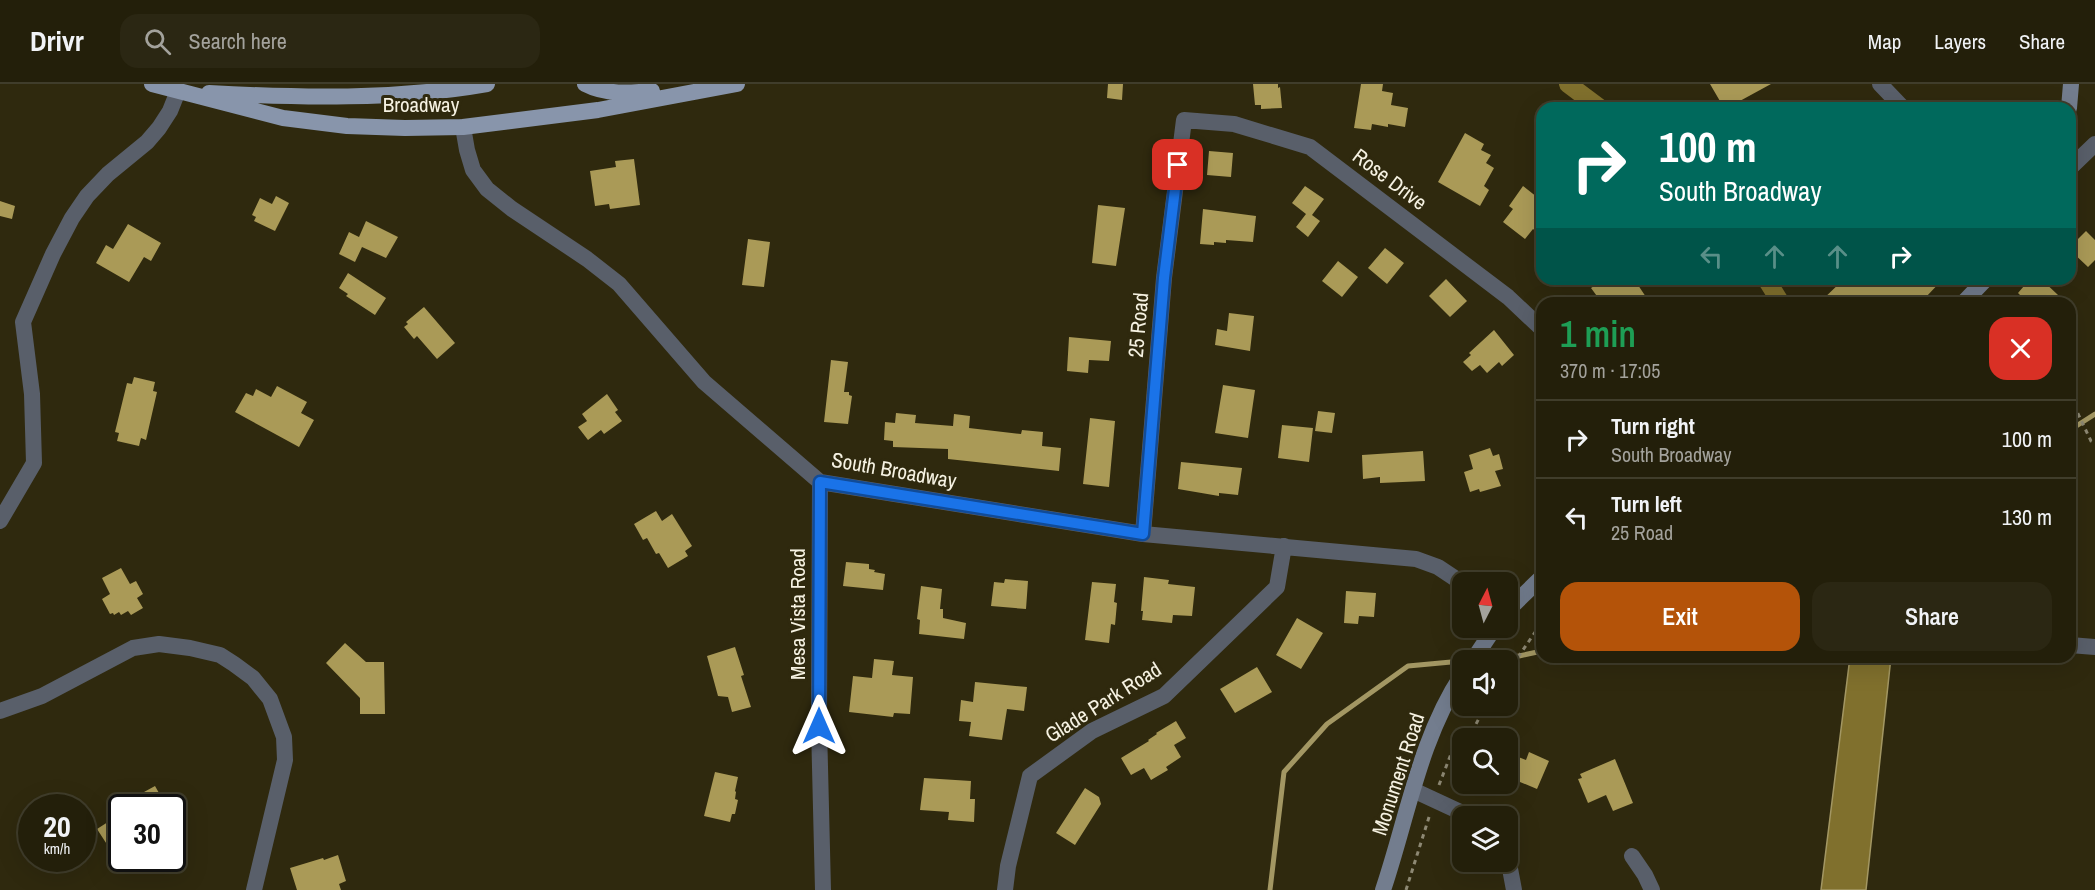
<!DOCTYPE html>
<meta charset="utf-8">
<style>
:root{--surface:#231f0a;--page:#2b2713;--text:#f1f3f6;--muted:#a3a29c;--line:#403d2b;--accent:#b45309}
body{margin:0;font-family:"Archivo Narrow",sans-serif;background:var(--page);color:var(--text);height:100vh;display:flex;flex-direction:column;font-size:22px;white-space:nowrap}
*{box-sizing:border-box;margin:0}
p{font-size:20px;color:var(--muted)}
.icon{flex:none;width:33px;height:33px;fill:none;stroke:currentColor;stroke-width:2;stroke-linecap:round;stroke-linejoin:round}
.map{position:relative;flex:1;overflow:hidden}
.drawer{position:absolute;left:1536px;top:213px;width:540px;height:366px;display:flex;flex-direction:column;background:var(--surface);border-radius:18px;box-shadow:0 6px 24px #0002,0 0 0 2px var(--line)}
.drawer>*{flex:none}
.guide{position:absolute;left:1536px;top:18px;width:540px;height:183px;border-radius:18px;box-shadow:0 6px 24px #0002,0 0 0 2px var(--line);background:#00695c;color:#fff;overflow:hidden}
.needle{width:39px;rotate:6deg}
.controls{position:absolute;left:1452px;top:488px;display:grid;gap:12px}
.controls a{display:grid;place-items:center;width:66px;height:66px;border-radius:12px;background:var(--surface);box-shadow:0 6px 24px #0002,0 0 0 2px var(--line);font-size:30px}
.speed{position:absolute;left:18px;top:710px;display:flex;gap:12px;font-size:30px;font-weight:700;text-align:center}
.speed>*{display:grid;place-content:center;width:78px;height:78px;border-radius:50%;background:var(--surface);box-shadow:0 6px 24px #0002,0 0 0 2px var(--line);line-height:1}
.speed small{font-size:15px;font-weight:400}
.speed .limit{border:3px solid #111;border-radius:9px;background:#fff;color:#111}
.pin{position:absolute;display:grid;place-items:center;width:51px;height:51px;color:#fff;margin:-26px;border-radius:12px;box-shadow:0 3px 9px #0006}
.me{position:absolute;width:66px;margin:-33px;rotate:0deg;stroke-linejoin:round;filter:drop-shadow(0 0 4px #0008)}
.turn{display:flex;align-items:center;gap:21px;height:126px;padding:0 24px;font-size:27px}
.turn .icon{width:78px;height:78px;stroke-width:2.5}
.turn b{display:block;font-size:42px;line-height:51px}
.lanes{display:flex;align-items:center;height:57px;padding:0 24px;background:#0003;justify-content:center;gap:30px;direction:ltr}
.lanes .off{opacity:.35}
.round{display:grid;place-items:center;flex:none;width:63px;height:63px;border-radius:18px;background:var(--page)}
.overview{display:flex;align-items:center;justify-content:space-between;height:102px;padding:0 24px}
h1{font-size:36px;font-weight:600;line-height:45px;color:#1e9e55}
.cta{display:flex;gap:12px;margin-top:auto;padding:12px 24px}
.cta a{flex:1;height:69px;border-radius:18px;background:var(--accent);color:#fff;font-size:24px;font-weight:600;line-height:69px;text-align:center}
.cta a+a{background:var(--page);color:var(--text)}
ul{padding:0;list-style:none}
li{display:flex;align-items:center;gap:18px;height:78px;padding:0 24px;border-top:2px solid var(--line)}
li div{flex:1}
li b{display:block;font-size:22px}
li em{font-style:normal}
header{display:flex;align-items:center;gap:36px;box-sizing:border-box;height:84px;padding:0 30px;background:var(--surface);border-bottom:2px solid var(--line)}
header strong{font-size:28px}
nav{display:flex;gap:33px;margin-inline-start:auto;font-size:21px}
.search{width:420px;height:54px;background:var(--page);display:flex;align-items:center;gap:15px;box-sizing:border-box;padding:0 21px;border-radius:18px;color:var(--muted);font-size:22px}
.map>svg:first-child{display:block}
</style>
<header>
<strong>Drivr</strong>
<div class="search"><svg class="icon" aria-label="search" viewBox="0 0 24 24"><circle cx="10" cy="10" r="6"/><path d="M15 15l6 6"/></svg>Search here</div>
<nav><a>Map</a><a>Layers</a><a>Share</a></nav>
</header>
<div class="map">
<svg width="2095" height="806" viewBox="0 0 2095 806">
<rect width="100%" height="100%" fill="#2f290e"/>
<path fill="#80702d" stroke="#a39763" stroke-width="1.5" d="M 1850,573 L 1891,573 L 1866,806 L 1821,806 Z"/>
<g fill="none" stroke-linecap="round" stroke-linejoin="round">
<path stroke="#a39763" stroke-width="5" d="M 2070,346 L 2095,330
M 1478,576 L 1519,572 L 1542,567
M 1270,806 L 1284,688 L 1327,640 L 1408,582 L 1462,577"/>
<path stroke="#80702d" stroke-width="18" d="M 1568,0 L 1600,24
M 1766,195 L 1781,219"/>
</g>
<path fill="#aa9a57" d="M 1108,0 L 1123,0 L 1122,16 L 1107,14 Z
M 1253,0 L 1278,0 L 1278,4 L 1280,3 L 1282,24 L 1261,25 L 1261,21 L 1255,21 Z
M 1361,0 L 1383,0 L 1382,7 L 1393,9 L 1391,21 L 1408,24 L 1405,43 L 1388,40 L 1388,43 L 1372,40 L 1371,46 L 1354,44 Z
M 1710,0 L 1771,0 L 1727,24 L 1724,24 Z
M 1465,49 L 1484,60 L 1481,66 L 1491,71 L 1486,79 L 1494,84 L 1484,102 L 1489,106 L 1480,122 L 1438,98 Z
M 1209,67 L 1233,69 L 1231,93 L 1207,91 Z
M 634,75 L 640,121 L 610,125 L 609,120 L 595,122 L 590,87 L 616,83 L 615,77 Z
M 1305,102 L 1324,115 L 1312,131 L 1320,137 L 1308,153 L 1296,143 L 1306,130 L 1292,119 Z
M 1523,102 L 1542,117 L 1542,152 L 1533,145 L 1525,155 L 1503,138 L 1513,125 L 1509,122 Z
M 276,112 L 289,119 L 275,147 L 254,137 L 256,133 L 252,131 L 260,114 L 272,120 Z
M 0,117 L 15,122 L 12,135 L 0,132 Z
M 1098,121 L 1125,124 L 1116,182 L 1092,179 Z
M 1203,125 L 1256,132 L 1253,158 L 1226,156 L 1226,159 L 1214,158 L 1214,161 L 1200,160 Z
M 366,137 L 398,153 L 386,174 L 362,163 L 355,178 L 339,170 L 349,148 L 359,153 Z
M 128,140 L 161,159 L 151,177 L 144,173 L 129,198 L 96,179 L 106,161 L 113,165 Z
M 2086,147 L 2095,156 L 2095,176 L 2088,183 L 2070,166 L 2070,163 Z
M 748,155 L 770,158 L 764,203 L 742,201 Z
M 1385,164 L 1404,179 L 1387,200 L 1368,184 Z
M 1338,177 L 1358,193 L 1342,213 L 1322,197 Z
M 348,189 L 386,214 L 375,231 L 346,212 L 348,210 L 339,204 Z
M 1446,195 L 1467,217 L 1450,233 L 1429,212 Z
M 1605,195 L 1634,195 L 1650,219 L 1602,219 L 1591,204 Z
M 1844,195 L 1943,195 L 1926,213 L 1932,219 L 1819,219 Z
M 2030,195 L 2041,195 L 2058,211 L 2051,219 L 2016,219 L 2022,213 L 2018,209 Z
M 424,223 L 455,259 L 437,275 L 417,252 L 414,255 L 404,243 L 408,240 L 406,238 Z
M 1229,229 L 1254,232 L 1250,267 L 1215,261 L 1217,245 L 1227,247 Z
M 1494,246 L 1514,271 L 1502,282 L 1499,278 L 1487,289 L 1480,281 L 1472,287 L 1463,278 L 1471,271 L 1469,269 Z
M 1069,253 L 1111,257 L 1109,277 L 1089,276 L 1088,289 L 1067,287 Z
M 831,276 L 848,278 L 844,308 L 849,308 L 849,311 L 852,312 L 848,340 L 824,338 Z
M 134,293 L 155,298 L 153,307 L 157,308 L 146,356 L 141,354 L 139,362 L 117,357 L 119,349 L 115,348 L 127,299 L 132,300 Z
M 1223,301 L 1255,306 L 1248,354 L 1215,349 Z
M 277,302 L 307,318 L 301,329 L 314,336 L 299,363 L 235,328 L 246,309 L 253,312 L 256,305 L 271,313 Z
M 607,310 L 618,326 L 615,328 L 622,337 L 604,350 L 601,346 L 588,356 L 578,343 L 587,337 L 582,330 Z
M 1318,327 L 1335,329 L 1332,349 L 1315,347 Z
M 896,329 L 916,331 L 915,339 L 953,342 L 954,330 L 970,332 L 969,344 L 1021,350 L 1022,346 L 1043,348 L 1042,362 L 1061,364 L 1059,387 L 948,375 L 948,365 L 893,363 L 893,357 L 884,356 L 885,338 L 895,339 Z
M 1090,334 L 1115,337 L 1109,403 L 1083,400 Z
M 1282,341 L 1313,344 L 1309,378 L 1278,374 Z
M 1490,364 L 1493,372 L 1499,370 L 1503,385 L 1495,387 L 1501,402 L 1480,408 L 1479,405 L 1470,408 L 1464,388 L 1473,385 L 1469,371 Z
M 1423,367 L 1425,397 L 1380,399 L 1380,393 L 1363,395 L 1362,371 Z
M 1181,378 L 1242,384 L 1238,411 L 1219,409 L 1219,412 L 1178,405 Z
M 656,427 L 662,437 L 672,430 L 692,462 L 685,467 L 688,472 L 668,484 L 659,469 L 656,470 L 647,454 L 643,456 L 634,440 Z
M 846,478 L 869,480 L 869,485 L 875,486 L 874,488 L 885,490 L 883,506 L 843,502 Z
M 121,484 L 130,500 L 136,497 L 143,510 L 137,514 L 143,524 L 131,531 L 128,527 L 121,531 L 119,528 L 114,531 L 113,529 L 110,530 L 102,515 L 110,510 L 102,494 Z
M 1144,493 L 1169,496 L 1168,500 L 1195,503 L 1192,532 L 1173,531 L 1172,539 L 1142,536 L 1143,527 L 1141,527 Z
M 1005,495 L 1028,497 L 1026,525 L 991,522 L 994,498 L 1004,499 Z
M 1092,498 L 1116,500 L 1114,518 L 1117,519 L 1115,541 L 1111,540 L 1109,559 L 1085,556 Z
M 921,502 L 942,505 L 940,525 L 943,525 L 943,534 L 966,539 L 964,555 L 919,550 L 920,536 L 917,535 Z
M 1346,507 L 1376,509 L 1374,533 L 1359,532 L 1358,540 L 1344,539 Z
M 1297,534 L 1323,549 L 1301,585 L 1276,571 Z
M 345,559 L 366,578 L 384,578 L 385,630 L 360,630 L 360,614 L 326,579 Z
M 735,563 L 744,591 L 741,592 L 751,623 L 732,628 L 728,613 L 718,612 L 707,572 Z
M 874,575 L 894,577 L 892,591 L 913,593 L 910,630 L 894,629 L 893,633 L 849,628 L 853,592 L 872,594 Z
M 1257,583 L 1272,608 L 1235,629 L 1220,605 Z
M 975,598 L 1027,603 L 1024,627 L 1007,625 L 1002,656 L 969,652 L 971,638 L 959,637 L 961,616 L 973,618 Z
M 1176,637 L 1186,654 L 1174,661 L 1181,673 L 1166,683 L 1168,686 L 1151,696 L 1144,684 L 1131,691 L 1121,674 L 1149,657 L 1148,656 L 1157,650 L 1156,649 Z
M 1529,668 L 1549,677 L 1537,705 L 1508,693 L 1508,669 L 1526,676 Z
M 1615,675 L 1633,719 L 1613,727 L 1606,711 L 1588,719 L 1578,695 L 1582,694 L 1580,690 Z
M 715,688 L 738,693 L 735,707 L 736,708 L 735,715 L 738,716 L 735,730 L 732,730 L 730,738 L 704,732 Z
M 924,694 L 971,697 L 970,715 L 975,715 L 974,738 L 948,736 L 949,728 L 920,726 Z
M 155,702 L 167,723 L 119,723 L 144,708 Z
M 1085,704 L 1099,713 L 1101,720 L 1075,761 L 1056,749 Z
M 122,729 L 122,754 L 108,762 L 97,745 Z
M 338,771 L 346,797 L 339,800 L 341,806 L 297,806 L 290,784 L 323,774 L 324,776 Z"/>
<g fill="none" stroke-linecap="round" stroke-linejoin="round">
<path stroke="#8e8974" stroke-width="3" stroke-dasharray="4.5 4.5" stroke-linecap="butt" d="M 2070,313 L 2091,357 L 2095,359
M 1508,588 L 1542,538
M 1465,654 L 1475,642 L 1486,621
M 1439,701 L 1451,670 L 1462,657
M 1406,806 L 1430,730"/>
<path stroke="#595f6a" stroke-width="16" d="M 1880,0 L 1903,24
M 463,43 L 467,66 L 473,86 L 487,105 L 512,125 L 587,175 L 619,200 L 704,298 L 820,398 L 1143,450 L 1416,475 L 1438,483 L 1462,499
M 2070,84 L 2095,60
M 820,398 L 819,642 L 823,806
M 0,437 L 34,379 L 32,310 L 23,238 L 53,170 L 72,134 L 87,112 L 108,90 L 147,58 L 159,44 L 170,27 L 178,7
M 1143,450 L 1164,194 L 1184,36 L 1234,40 L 1310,63 L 1508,213 L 1542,245
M 2070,561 L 2095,563
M 0,627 L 42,612 L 133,564 L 159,560 L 190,564 L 220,571 L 234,580 L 253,594 L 270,615 L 284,653 L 285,676 L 254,806
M 1413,706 L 1469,732
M 1632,772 L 1645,791 L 1652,806
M 1508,774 L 1514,806
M 1005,806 L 1008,782 L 1030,692 L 1092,647 L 1164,612 L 1277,503 L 1284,462"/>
<path stroke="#737d8e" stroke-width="16" d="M 2069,24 L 2071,0
M 1963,219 L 1986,195
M 1508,526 L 1542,493
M 1473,576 L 1495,543
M 1383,806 C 1407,735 1420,654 1462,591"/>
<path stroke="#8895ab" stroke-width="16" d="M 152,0 L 283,34 L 347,42 L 405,44 L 463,43 L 598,26 L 737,0
M 585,0 C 606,11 630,9 652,7
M 209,9 C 301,14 395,16 487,0"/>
</g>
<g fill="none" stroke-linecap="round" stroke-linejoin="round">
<defs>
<path id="route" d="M 819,642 L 820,398 L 1143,450 L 1164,194 L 1178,81"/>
</defs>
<use href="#route" stroke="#114b97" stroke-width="15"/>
<use href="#route" stroke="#1a73e8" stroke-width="10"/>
</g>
<g text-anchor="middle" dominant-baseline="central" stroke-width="6" stroke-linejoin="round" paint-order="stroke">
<g font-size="21" fill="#f6f2e2" stroke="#2f290e">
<text x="421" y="20">Broadway</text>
<text transform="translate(1390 95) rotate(37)">Rose Drive</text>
<text transform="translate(1138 241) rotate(-85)">25 Road</text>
<text transform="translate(894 386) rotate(10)">South Broadway</text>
<text transform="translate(797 530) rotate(-90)">Mesa Vista Road</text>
<text transform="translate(1103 618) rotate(-32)">Glade Park Road</text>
<text transform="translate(1398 690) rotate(-72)">Monument Road</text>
</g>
</g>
</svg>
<div class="controls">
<a><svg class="needle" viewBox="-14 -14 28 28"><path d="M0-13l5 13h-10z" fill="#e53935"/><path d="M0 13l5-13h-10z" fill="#a3a29c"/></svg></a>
<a><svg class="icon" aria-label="sound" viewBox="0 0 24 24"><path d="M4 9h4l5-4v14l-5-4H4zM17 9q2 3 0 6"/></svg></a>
<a><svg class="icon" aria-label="search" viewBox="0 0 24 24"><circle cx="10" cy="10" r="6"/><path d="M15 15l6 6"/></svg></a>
<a><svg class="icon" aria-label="layers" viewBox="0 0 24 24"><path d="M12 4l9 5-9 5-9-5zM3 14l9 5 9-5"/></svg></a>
</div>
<div class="speed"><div>20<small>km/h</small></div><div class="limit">30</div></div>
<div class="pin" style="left:1178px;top:81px;background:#d93025"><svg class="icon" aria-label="arrive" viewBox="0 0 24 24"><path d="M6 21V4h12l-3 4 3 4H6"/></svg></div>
<svg class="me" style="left:819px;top:642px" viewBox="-20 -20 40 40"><path d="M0-17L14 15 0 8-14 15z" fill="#1a73e8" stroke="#fff" stroke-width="4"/></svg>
<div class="guide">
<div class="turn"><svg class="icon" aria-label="right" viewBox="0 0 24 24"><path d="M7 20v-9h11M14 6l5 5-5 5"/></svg><div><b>100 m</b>South Broadway</div></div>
<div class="lanes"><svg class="icon off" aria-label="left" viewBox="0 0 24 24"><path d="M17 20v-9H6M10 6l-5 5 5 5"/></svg><svg class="icon off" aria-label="ahead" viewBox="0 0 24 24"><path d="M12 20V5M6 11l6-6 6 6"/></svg><svg class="icon off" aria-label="ahead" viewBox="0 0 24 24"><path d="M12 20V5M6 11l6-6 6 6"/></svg><svg class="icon" aria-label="right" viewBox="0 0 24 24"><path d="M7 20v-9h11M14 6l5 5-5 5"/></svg></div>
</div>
<section class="drawer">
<div class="overview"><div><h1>1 min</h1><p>370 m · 17:05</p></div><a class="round" style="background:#d93025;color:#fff"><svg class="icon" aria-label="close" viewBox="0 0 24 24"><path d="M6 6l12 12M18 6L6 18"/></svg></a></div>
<ul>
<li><svg class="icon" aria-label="right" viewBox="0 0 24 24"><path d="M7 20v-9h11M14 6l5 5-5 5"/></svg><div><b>Turn right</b><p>South Broadway</p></div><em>100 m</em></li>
<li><svg class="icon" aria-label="left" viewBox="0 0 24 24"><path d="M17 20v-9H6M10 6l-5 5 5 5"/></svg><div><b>Turn left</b><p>25 Road</p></div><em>130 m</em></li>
</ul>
<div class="cta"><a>Exit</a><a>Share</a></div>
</section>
</div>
